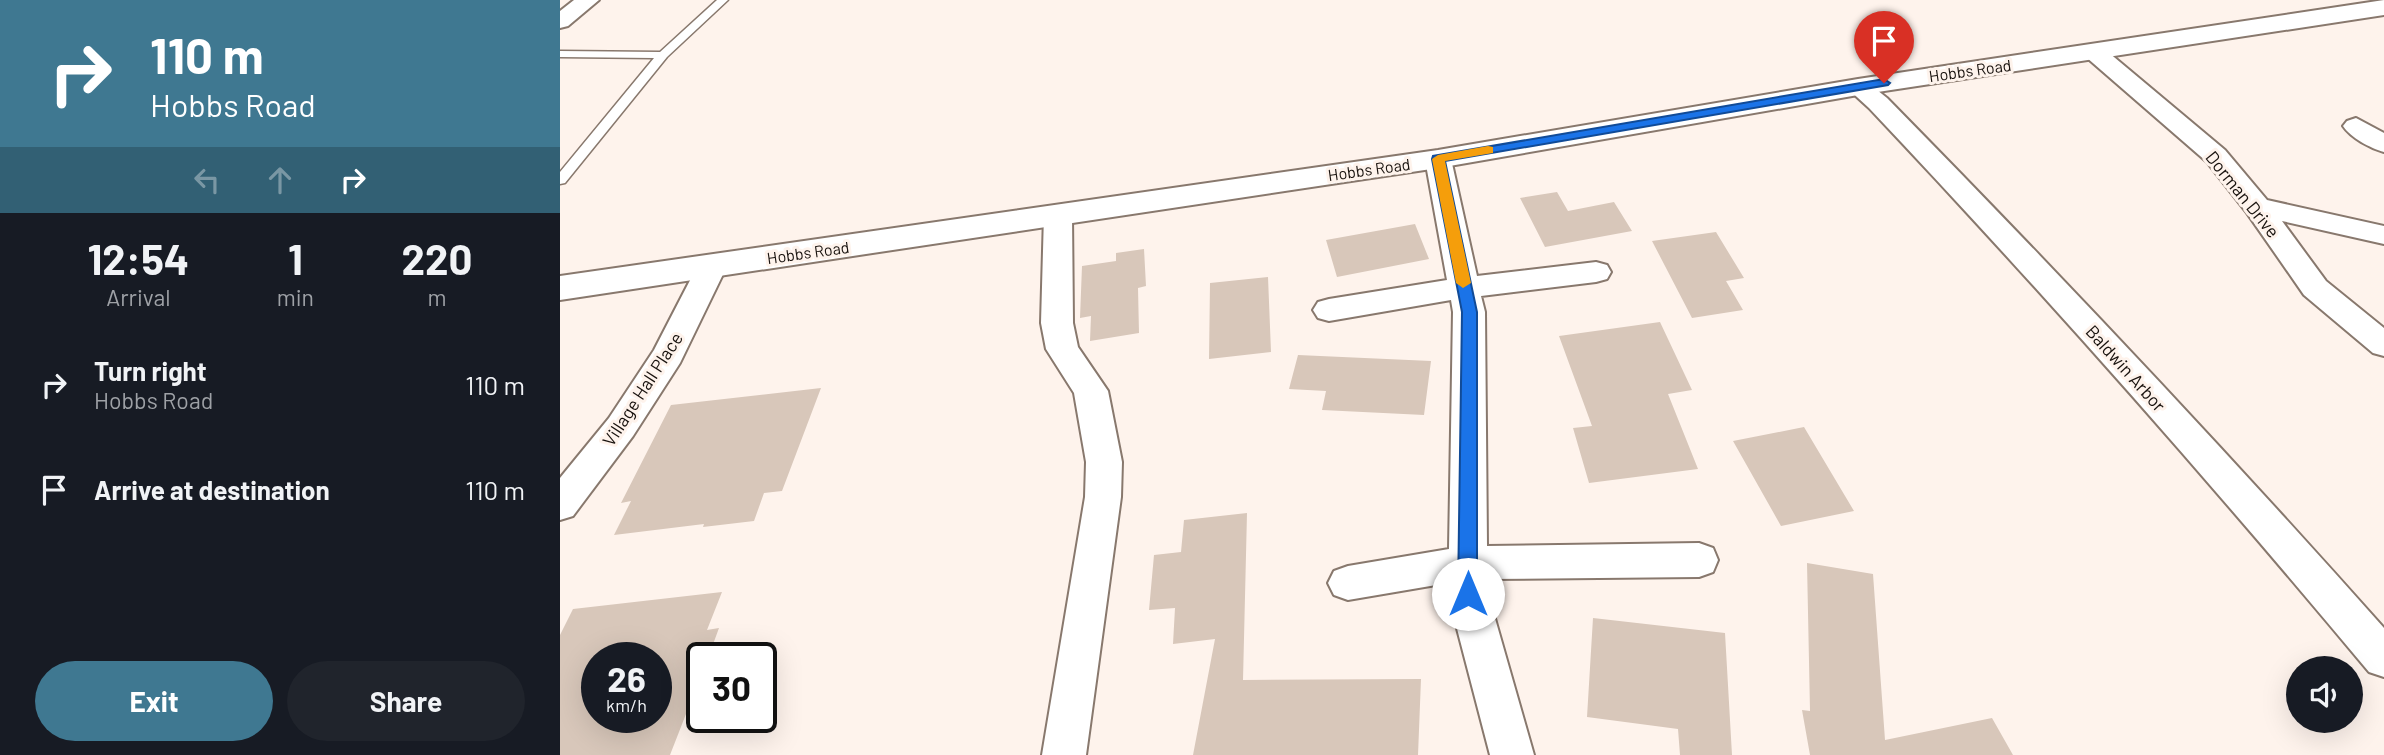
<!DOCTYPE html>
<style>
:root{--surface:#171b24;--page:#20242c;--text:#f1f3f6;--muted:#9ea1a6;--accent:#3f7891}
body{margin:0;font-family:Barlow,sans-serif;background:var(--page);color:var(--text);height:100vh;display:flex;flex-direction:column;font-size:26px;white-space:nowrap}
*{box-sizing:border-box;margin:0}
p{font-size:23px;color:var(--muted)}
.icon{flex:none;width:38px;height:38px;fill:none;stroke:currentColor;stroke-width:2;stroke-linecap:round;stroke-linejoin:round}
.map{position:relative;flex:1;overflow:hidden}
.details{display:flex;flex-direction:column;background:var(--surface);width:560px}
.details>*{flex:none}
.hud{background:#3f7891;color:#fff;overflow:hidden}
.tools{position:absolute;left:1726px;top:656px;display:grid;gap:14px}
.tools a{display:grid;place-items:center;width:77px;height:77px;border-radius:50%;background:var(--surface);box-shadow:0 7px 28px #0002;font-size:35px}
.speed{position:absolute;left:21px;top:642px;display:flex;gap:14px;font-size:35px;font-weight:700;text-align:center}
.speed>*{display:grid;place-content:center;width:91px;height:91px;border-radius:50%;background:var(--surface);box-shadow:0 7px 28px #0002;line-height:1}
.speed small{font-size:18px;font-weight:400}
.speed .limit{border:4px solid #111;border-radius:10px;background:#fff;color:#111}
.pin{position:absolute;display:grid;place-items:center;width:60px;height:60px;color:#fff;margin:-72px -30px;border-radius:50% 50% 50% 0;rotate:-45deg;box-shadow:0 0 7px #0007}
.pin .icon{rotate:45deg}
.me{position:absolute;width:77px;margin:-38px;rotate:0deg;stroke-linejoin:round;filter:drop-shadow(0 0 5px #0008)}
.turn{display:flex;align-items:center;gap:24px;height:147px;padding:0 35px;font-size:32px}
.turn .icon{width:91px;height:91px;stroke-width:2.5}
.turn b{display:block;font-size:49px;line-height:60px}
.lanes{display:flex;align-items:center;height:66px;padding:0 35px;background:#0003;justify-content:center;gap:35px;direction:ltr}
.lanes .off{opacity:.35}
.eta{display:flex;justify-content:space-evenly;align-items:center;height:119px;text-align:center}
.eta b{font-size:42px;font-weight:700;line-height:49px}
.button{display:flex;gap:14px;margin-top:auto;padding:14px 35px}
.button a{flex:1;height:80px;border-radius:42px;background:var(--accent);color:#fff;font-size:28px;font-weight:700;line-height:80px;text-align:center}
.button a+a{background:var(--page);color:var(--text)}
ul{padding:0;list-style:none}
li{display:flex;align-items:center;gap:21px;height:105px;padding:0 35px}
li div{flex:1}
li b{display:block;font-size:26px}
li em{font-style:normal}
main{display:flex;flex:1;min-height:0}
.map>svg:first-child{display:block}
</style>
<main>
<section class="details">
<div class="hud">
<div class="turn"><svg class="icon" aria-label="right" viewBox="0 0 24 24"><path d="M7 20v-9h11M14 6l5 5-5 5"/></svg><div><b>110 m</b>Hobbs Road</div></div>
<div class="lanes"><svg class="icon off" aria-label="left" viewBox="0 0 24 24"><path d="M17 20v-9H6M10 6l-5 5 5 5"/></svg><svg class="icon off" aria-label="ahead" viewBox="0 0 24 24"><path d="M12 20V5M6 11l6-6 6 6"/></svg><svg class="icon" aria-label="right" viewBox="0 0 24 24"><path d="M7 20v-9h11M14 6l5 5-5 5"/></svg></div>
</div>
<div class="eta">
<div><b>12:54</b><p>Arrival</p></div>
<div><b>1</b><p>min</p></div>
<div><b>220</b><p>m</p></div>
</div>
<ul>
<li><svg class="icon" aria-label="right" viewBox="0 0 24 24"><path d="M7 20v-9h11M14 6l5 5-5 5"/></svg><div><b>Turn right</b><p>Hobbs Road</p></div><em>110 m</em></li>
<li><svg class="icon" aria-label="arrive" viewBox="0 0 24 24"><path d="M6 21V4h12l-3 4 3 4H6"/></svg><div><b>Arrive at destination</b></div><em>110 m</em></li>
</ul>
<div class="button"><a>Exit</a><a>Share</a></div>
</section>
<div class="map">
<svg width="1824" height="755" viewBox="0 0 1824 755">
<rect width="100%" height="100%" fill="#fef3ec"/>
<path fill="#d8c7ba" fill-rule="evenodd" d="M 997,192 L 1008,211 L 1054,202 L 1072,231 L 985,247 L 960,198 Z
M 855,224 L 869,259 L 777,277 L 766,240 Z
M 1156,232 L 1184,278 L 1166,281 L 1183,310 L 1132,318 L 1092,241 Z
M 584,249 L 586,286 L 578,288 L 579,333 L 530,341 L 531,316 L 520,318 L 522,266 L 556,261 L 556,253 Z
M 708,277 L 711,352 L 649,359 L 650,283 Z
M 1100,322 L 1132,390 L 1108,394 L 1138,469 L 1029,483 L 1013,428 L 1032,426 L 999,336 Z
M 738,355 L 871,361 L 864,415 L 762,410 L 766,391 L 729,389 Z
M 261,388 L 222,491 L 204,493 L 194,521 L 143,527 L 144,524 L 54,535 L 71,501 L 61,503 L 111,405 Z
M 1244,427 L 1294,511 L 1221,526 L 1173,441 Z
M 687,513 L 683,680 L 861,679 L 858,755 L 633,755 L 655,639 L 613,644 L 615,608 L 589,610 L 594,555 L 621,552 L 624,520 Z
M 1247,563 L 1313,574 L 1325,740 L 1432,718 L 1453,755 L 1250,755 L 1242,710 L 1250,711 Z
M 162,592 L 147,630 L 159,628 L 148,658 L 142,658 L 142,673 L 110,755 L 0,755 L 0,635 L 13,609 ZM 37,658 L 96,658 L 96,718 L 37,718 Z
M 1033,618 L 1165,633 L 1172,755 L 1120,755 L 1118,729 L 1027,717 Z"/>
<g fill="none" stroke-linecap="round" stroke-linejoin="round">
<defs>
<path id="service" d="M 157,0 L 168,0 L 107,57 L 5,183 L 0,184 L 0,172 L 94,58 L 0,57 L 0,51 L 100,52 Z"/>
<path id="minor" d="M 14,0 L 39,0 L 8,26 L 0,28 L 0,11 Z
M 1534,45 L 1542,47 L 1665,150 L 1707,200 L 1824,226 L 1824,244 L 1722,221 L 1766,281 L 1824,328 L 1824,356 L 1813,353 L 1744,295 L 1687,213 L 1647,162 L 1526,57 L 1522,52 L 1526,47 Z
M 1298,80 L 1307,82 L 1327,98 C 1497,271 1663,447 1824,628 L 1824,677 L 1809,672 C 1648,479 1482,291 1309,108 L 1286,87 L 1289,82 Z
M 1796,118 L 1824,133 L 1824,152 C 1810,148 1791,138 1783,126 L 1787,121 Z
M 878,151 L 887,153 L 891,159 L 917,276 L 1036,262 L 1047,265 L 1051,272 L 1047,279 L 1036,282 L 921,296 L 925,312 L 927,546 L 1139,543 L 1153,548 L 1158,560 L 1153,572 L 1139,577 L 928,579 L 928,594 L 974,755 L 930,755 L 888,594 L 888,583 L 788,600 L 774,595 L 768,583 L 774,571 L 788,566 L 889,549 L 893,312 L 891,300 L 769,321 L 758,318 L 753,310 L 758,302 L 769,299 L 887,280 L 865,159 L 869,153 Z
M 498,206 L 508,209 L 512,215 L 513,323 L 518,347 L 548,391 L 562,462 L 561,497 L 526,755 L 482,755 L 525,497 L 526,462 L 514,393 L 486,349 L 481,323 L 484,215 L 488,209 Z
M 152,256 L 163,259 L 167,266 L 120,363 L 73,436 L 13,516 L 0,520 L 0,478 L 49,418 L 94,350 L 141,259 Z"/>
<path id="tertiary" d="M 1824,0 L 1824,15 L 1298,95 L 878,168 L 0,300 L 0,276 L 878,150 L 1298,79 Z"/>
</defs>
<use href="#service" stroke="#88786d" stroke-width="3"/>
<use href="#minor" stroke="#88786d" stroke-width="4"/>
<use href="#tertiary" stroke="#88786d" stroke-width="4"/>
<use href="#service" fill="#fff" fill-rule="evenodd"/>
<use href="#minor" fill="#fff" fill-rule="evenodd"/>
<use href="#tertiary" fill="#fff" fill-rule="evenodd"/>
</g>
<path fill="#1a73e8" stroke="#114b97" stroke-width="2" d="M 1324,79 L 1330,83 L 1328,85 L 885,161 L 917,312 L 917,594 L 914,600 L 908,602 L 901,600 L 898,594 L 902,312 L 872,159 L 873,156 Z"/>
<path fill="#f59e0b" d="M 928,146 L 933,147 L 933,153 L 885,161 L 911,283 L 903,288 L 896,283 L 872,159 L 878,155 Z"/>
<g text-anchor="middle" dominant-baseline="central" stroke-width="6" stroke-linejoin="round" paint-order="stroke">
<g font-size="16" fill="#17110d" stroke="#fef3ec">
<text transform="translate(1410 70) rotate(-8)">Hobbs Road</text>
<text transform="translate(809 169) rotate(-8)">Hobbs Road</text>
<text transform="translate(248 252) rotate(-8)">Hobbs Road</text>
</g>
<g font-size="18" fill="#17110d" stroke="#fef3ec">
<text transform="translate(1683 194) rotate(51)">Dorman Drive</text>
<text transform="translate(1566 368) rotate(48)">Baldwin Arbor</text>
<text transform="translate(82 389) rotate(-57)">Village Hall Place</text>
</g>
</g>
</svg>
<div class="tools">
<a><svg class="icon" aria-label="sound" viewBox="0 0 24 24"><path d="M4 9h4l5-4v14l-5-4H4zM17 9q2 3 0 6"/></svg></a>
</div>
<div class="speed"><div>26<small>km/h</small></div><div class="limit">30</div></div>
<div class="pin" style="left:1324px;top:83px;background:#d93025"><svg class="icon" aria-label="arrive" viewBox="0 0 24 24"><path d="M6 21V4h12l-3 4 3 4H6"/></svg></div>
<svg class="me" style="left:908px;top:594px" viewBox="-20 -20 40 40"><circle r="19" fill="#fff"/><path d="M0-13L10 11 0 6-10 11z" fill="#1a73e8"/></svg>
</div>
</main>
